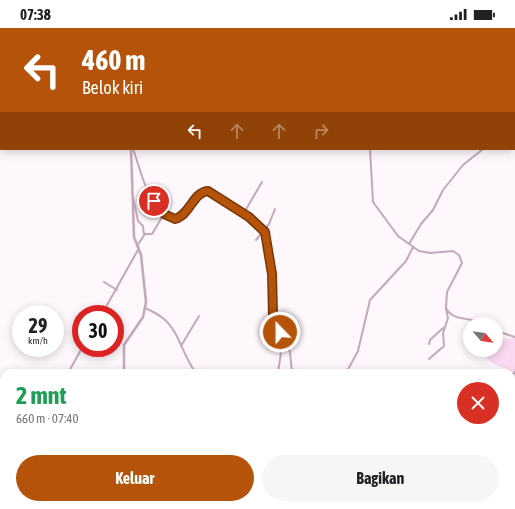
<!DOCTYPE html>
<html lang="id">
<meta charset="utf-8">
<style>
:root{--surface:#fff;--page:#f6f6f6;--text:#202124;--muted:#757577;--accent:#b45309}
body{margin:0;font-family:"Asap Condensed",sans-serif;background:var(--page);color:var(--text);height:100vh;display:flex;flex-direction:column;font-size:15px;white-space:nowrap}
*{box-sizing:border-box;margin:0}
p{font-size:13px;color:var(--muted)}
.icon{flex:none;width:22px;height:22px;fill:none;stroke:currentColor;stroke-width:2;stroke-linecap:round;stroke-linejoin:round}
.map{position:relative;flex:1;overflow:hidden}
.side{position:absolute;left:0px;top:341px;width:515px;height:140px;display:flex;flex-direction:column;background:var(--surface);border-radius:12px 12px 0 0;box-shadow:0 2px 10px #0003}
.side>*{flex:none}
.guide{position:absolute;left:0px;top:0px;width:515px;height:122px;box-shadow:0 2px 10px #0003;background:#b45309;color:#fff;overflow:hidden}
.needle{width:26px;rotate:119deg}
.buttons{position:absolute;left:463px;top:289px;display:grid;gap:8px}
.buttons a{display:grid;place-items:center;width:40px;height:40px;border-radius:50%;background:var(--surface);box-shadow:0 2px 10px #0003;font-size:20px}
.speed{position:absolute;left:12px;top:277px;display:flex;gap:8px;font-size:20px;font-weight:700;text-align:center}
.speed>*{display:grid;place-content:center;width:52px;height:52px;border-radius:50%;background:var(--surface);box-shadow:0 2px 10px #0003;line-height:1}
.speed small{font-size:10px;font-weight:400}
.speed .limit{border:6px solid #d22;background:#fff;color:#111}
.pin{position:absolute;display:grid;place-items:center;width:34px;height:34px;color:#fff;margin:-17px;border:2px solid #fff;border-radius:50%;box-shadow:0 1px 4px #0007}
.me{position:absolute;width:44px;margin:-22px;rotate:338deg;stroke-linejoin:round;filter:drop-shadow(0 0 3px #0008)}
.turn{display:flex;align-items:center;gap:14px;height:84px;padding:0 16px;font-size:18px}
.turn .icon{width:52px;height:52px;stroke-width:2.5}
.turn b{display:block;font-size:28px;line-height:34px}
.lanes{display:flex;align-items:center;height:38px;padding:0 16px;background:#0003;justify-content:center;gap:20px;direction:ltr}
.lanes .off{opacity:.35}
.round{display:grid;place-items:center;flex:none;width:42px;height:42px;border-radius:21px;background:var(--page)}
.overview{display:flex;align-items:center;justify-content:space-between;height:68px;padding:0 16px}
h1{font-size:24px;font-weight:700;line-height:30px;color:#1e9e55}
.primary-button{display:flex;gap:8px;margin-top:auto;padding:8px 16px}
.primary-button a{flex:1;height:46px;border-radius:24px;background:var(--accent);color:#fff;font-size:16px;font-weight:700;line-height:46px;text-align:center}
.primary-button a+a{background:var(--page);color:var(--text)}
.status{display:flex;justify-content:space-between;align-items:center;height:28px;padding:0 20px;background:var(--surface);direction:ltr}
.status svg{height:11px;fill:currentColor}
.map>svg:first-child{display:block}
</style>
<div class="status"><b>07:38</b><svg viewBox="0 0 49 12"><path d="M0 12V9h3v3zM5 12V6h3v6zM10 12V3h3v9zM15 12V0h3v12zM26 1h20v11H26zM47 4h2v5h-2z"/></svg></div>
<div class="map">
<svg width="515" height="481" viewBox="0 0 515 481">
<rect width="100%" height="100%" fill="#fef7fc"/>
<path fill="#fadaf2" d="M 499,308 L 506,311 L 513,310 L 515,308 L 515,347 C 508,338 493,339 487,330 L 487,322 L 496,322 L 496,310 Z
M 511,425 L 515,427 L 515,468 L 511,465 Z"/>
<g fill="none" stroke-linecap="round" stroke-linejoin="round">
<path stroke="#c3a8bc" stroke-width="2" d="M 17,0 L 18,1
M 149,0 L 151,1
M 435,0 L 436,1
M 505,0 L 505,1
M 85,1 L 86,0
M 514,108 L 515,108
M 133,121 C 141,142 149,187 175,191 C 190,187 193,164 208,163 L 249,189 L 265,204 L 272,241 L 273,287 L 290,324 L 292,345
M 370,121 L 373,174 L 398,208 L 419,223 L 430,225 L 453,223 L 459,227 L 462,235 L 447,264 L 446,280 C 453,294 470,288 481,296
M 133,169 L 138,193 L 143,198 L 144,207
M 244,185 L 262,154
M 256,212 L 269,196 L 275,181
M 409,216 L 421,196 L 433,182 L 443,162 L 463,137 L 483,121
M 137,218 L 145,206 L 152,206 L 164,186
M 104,254 L 117,262
M 145,280 C 152,283 159,287 164,291 C 180,305 183,329 196,345
M 102,286 L 139,220
M 496,303 L 515,309
M 429,316 L 430,312 L 443,300
M 181,318 L 199,288
M 429,331 L 444,318 L 443,305 L 448,290 L 446,281
M 68,345 L 82,320
M 278,345 L 283,310
M 346,345 L 358,323 L 370,272 L 406,233 L 413,219
M 511,348 L 515,344
M 0,453 L 4,448
M 0,471 L 4,476
M 5,477 L 7,481
M 214,477 L 218,481
M 252,477 L 256,481
M 310,477 L 310,481
M 442,477 L 443,481
M 200,481 L 201,477
M 250,481 L 252,477"/>
<path stroke="#c3a8bc" stroke-width="2.5" d="M 118,0 L 118,1
M 124,345 L 124,317 L 143,289 L 146,274 L 141,227 L 134,209 L 131,121
M 51,477 L 54,481"/>
</g>
<g fill="none" stroke-linecap="round" stroke-linejoin="round">
<defs>
<path id="route" d="M 154,173 L 164,186 L 175,191 C 190,187 193,164 208,163 L 249,189 L 265,204 L 272,246 L 273,287 L 280,304"/>
</defs>
<use href="#route" stroke="#753606" stroke-width="10"/>
<use href="#route" stroke="#b45309" stroke-width="7"/>
</g>
</svg>
<div class="buttons">
<a><svg class="needle" viewBox="-14 -14 28 28"><path d="M0-13l5 13h-10z" fill="#e53935"/><path d="M0 13l5-13h-10z" fill="#757577"/></svg></a>
</div>
<div class="speed"><div>29<small>km/h</small></div><div class="limit">30</div></div>
<div class="pin" style="left:154px;top:173px;background:#d93025"><svg class="icon" aria-label="arrive" viewBox="0 0 24 24"><path d="M6 21V4h12l-3 4 3 4H6"/></svg></div>
<svg class="me" style="left:280px;top:304px" viewBox="-20 -20 40 40"><circle r="17" fill="#b45309" stroke="#fff" stroke-width="3"/><path d="M0-11L8 9 0 5-8 9z" fill="#fff"/></svg>
<div class="guide">
<div class="turn"><svg class="icon" aria-label="left" viewBox="0 0 24 24"><path d="M17 20v-9H6M10 6l-5 5 5 5"/></svg><div><b>460 m</b>Belok kiri</div></div>
<div class="lanes"><svg class="icon" aria-label="left" viewBox="0 0 24 24"><path d="M17 20v-9H6M10 6l-5 5 5 5"/></svg><svg class="icon off" aria-label="ahead" viewBox="0 0 24 24"><path d="M12 20V5M6 11l6-6 6 6"/></svg><svg class="icon off" aria-label="ahead" viewBox="0 0 24 24"><path d="M12 20V5M6 11l6-6 6 6"/></svg><svg class="icon off" aria-label="right" viewBox="0 0 24 24"><path d="M7 20v-9h11M14 6l5 5-5 5"/></svg></div>
</div>
<section class="side">
<div class="overview"><div><h1>2 mnt</h1><p>660 m · 07:40</p></div><a class="round" style="background:#d93025;color:#fff"><svg class="icon" aria-label="close" viewBox="0 0 24 24"><path d="M6 6l12 12M18 6L6 18"/></svg></a></div>
<div class="primary-button"><a>Keluar</a><a>Bagikan</a></div>
</section>
</div>
